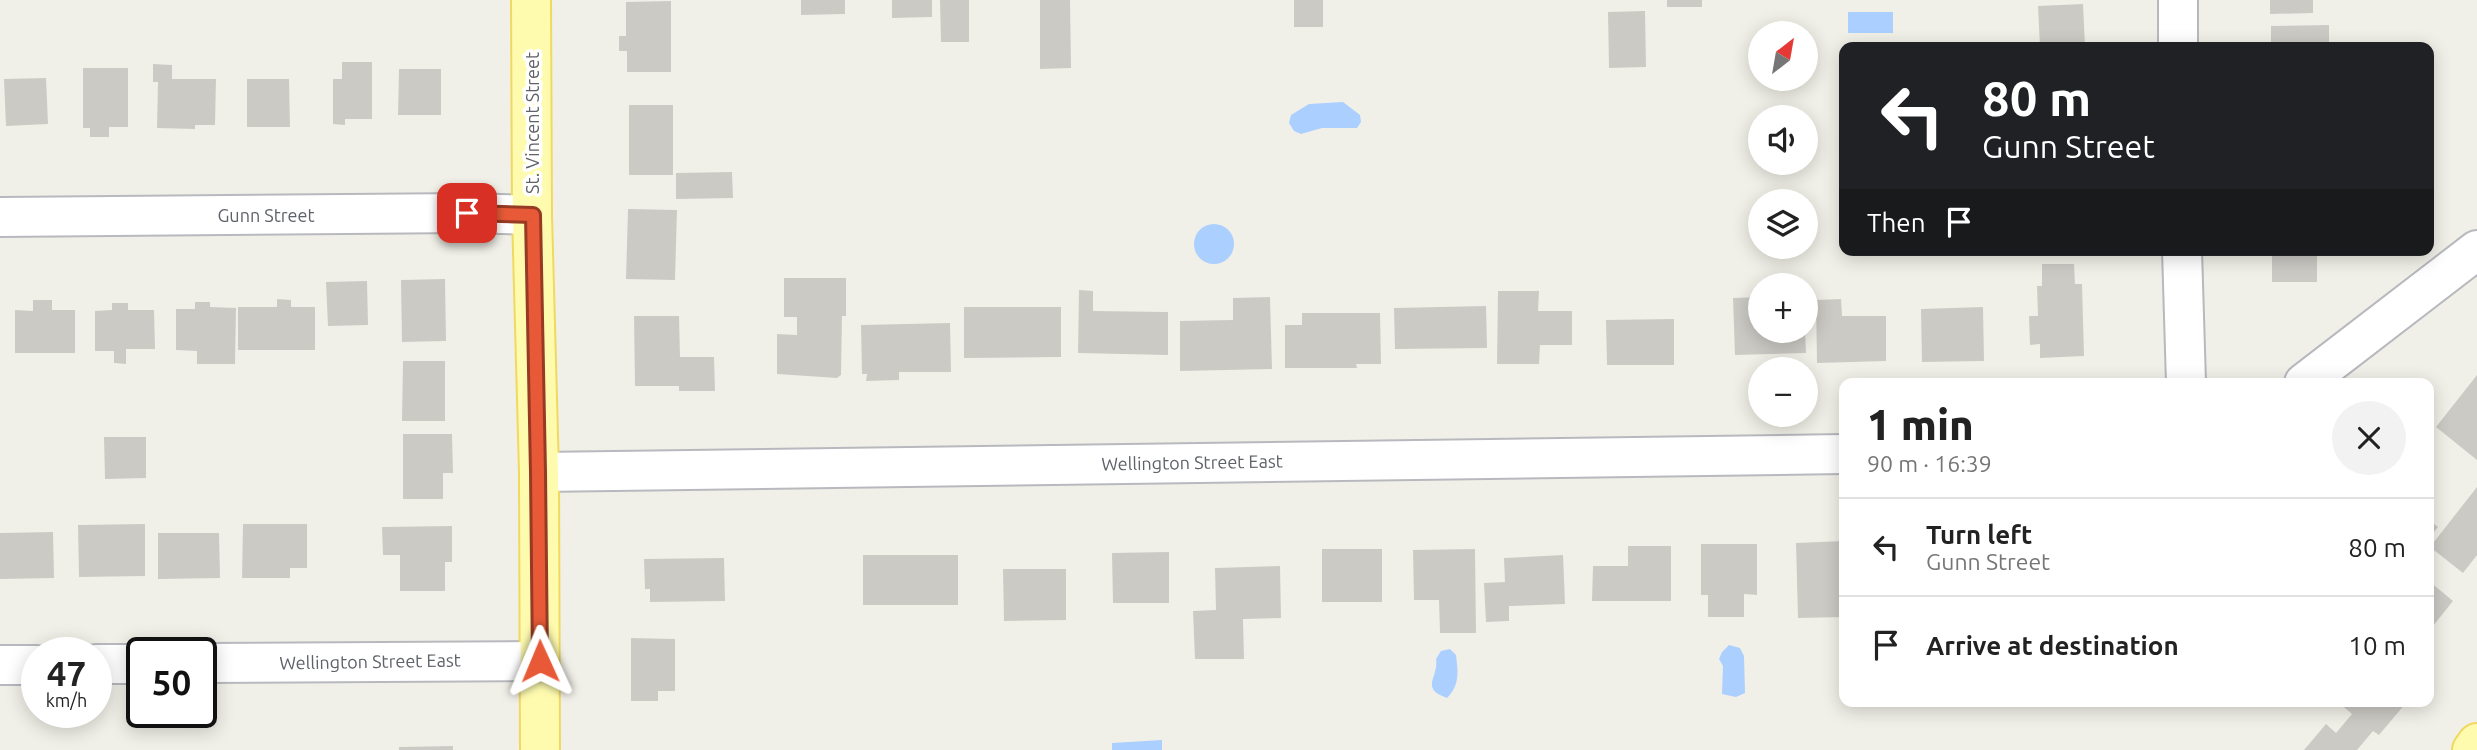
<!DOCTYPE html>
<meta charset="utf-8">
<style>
:root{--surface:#fff;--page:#f2f2f2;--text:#222;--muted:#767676;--line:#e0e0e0}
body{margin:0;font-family:Ubuntu,sans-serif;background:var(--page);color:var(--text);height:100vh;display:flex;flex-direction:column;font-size:26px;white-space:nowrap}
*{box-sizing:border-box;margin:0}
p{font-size:23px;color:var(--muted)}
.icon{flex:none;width:38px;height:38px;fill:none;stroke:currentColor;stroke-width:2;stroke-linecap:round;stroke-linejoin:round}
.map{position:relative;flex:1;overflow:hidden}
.drawer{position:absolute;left:1839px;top:378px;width:595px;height:329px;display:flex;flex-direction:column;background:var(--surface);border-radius:14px;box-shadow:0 4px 18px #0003}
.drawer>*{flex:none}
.hud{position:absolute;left:1839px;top:42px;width:595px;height:214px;border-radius:14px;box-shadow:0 4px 18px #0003;background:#202124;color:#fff;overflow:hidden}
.needle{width:46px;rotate:31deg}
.tools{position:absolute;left:1748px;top:21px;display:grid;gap:14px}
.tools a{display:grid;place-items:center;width:70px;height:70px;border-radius:50%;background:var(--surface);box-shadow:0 4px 18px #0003;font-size:35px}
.speed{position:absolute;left:21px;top:637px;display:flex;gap:14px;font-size:35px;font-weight:700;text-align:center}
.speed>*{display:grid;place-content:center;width:91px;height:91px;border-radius:50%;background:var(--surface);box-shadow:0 4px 18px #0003;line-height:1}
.speed small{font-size:18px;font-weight:400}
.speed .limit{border:4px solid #111;border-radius:10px;background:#fff;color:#111}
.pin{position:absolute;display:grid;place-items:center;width:60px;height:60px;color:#fff;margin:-30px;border-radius:14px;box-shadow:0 4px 10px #0006}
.me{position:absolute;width:77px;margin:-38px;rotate:359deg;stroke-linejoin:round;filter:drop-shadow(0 0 5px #0008)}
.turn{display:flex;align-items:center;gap:24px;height:147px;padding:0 28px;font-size:32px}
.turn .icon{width:91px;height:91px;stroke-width:2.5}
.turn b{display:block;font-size:49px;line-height:60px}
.then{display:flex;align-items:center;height:66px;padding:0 28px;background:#0003;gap:14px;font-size:26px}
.round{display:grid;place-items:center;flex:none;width:74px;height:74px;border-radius:37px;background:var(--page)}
.overview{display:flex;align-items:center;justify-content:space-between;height:119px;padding:0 28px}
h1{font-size:42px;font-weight:800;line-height:52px}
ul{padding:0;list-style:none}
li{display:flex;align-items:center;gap:21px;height:98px;padding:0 28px;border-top:2px solid var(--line)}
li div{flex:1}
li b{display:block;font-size:26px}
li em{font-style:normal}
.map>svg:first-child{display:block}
</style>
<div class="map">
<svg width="2477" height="750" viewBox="0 0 2477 750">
<rect width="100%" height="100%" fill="#f1f0e8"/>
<path fill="#abcffe" d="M 1848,12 L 1893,12 L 1893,33 L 1848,33 Z
M 1343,102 L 1360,115 L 1361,122 L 1357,128 L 1322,128 L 1301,134 L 1294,131 L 1289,123 L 1291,115 L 1309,104 Z
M1194 244a20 20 0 1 1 40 0a20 20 0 1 1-40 0Z
M 1729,645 L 1740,648 L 1744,656 L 1745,693 L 1736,697 L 1722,694 L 1723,666 L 1719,659 L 1722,652 Z
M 1450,649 L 1456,655 C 1458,672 1460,685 1447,698 C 1419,688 1439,678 1436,659 L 1441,651 Z
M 1162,740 L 1162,750 L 1112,750 L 1112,743 Z"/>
<path fill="#cccac5" d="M 801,0 L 845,0 L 845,14 L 801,15 Z
M 892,0 L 932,0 L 932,17 L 892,18 Z
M 940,0 L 969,0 L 969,42 L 941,42 Z
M 1040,0 L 1070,0 L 1071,68 L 1040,69 Z
M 1294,0 L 1323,0 L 1323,27 L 1294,27 Z
M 1667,0 L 1702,0 L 1702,7 L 1667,7 Z
M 2270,0 L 2313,0 L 2313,13 L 2270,14 Z
M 671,1 L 671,72 L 627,72 L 627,51 L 619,51 L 619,36 L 626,36 L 626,2 Z
M 2083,4 L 2085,47 L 2040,47 L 2038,6 Z
M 1645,11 L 1646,67 L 1609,68 L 1608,12 Z
M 2329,25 L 2329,47 L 2271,47 L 2271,26 Z
M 342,62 L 372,62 L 372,119 L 345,119 L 345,125 L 333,124 L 333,79 L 342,79 Z
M 153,64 L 172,65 L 172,79 L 216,79 L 215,125 L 195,125 L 195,129 L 157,128 L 158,82 L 153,82 Z
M 83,68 L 128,68 L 128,127 L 109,127 L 109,137 L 90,137 L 90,128 L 83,128 Z
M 399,69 L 441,69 L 441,115 L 398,115 Z
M 46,78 L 48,124 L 6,126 L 4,79 Z
M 247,79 L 289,79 L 290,127 L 247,127 Z
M 629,105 L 673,105 L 673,175 L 629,175 Z
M 732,172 L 733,198 L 676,199 L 676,173 Z
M 628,209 L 677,210 L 675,280 L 626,279 Z
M 2272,250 L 2317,250 L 2317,282 L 2272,282 Z
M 2042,264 L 2074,264 L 2075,284 L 2082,284 L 2084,356 L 2040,358 L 2040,344 L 2030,345 L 2029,316 L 2038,316 L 2037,286 L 2042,286 Z
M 784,278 L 846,278 L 846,316 L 842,316 L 841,375 L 837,378 L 777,374 L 777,334 L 797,335 L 797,317 L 784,317 Z
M 445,279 L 446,341 L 402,342 L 401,280 Z
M 367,281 L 368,325 L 328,326 L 326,282 Z
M 1079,290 L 1093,291 L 1093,311 L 1168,312 L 1168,355 L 1078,353 Z
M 1498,291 L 1539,291 L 1538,311 L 1572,311 L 1572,345 L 1540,345 L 1539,364 L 1497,364 Z
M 1270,297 L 1272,369 L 1180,371 L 1180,321 L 1233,320 L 1233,298 Z
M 1760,297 L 1760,331 L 1805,331 L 1806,353 L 1735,355 L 1733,298 Z
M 277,299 L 291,300 L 291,307 L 315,307 L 315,350 L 238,350 L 238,307 L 277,307 Z
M 1841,299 L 1842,316 L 1886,316 L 1886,361 L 1817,363 L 1816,300 Z
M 33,300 L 52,300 L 52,310 L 75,310 L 75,353 L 15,353 L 15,310 L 33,311 Z
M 195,302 L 210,302 L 210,307 L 236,308 L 235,364 L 197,364 L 197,351 L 176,350 L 176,309 L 195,309 Z
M 112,303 L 128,303 L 128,310 L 154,310 L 155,349 L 126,349 L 126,364 L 114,363 L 114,351 L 95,351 L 95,311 L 112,310 Z
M 1486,306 L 1487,348 L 1395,349 L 1394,308 Z
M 964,307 L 1061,307 L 1061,357 L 964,358 Z
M 1983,307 L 1984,361 L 1922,362 L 1921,309 Z
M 1302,313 L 1380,313 L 1381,364 L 1356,364 L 1357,368 L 1285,368 L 1285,325 L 1302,325 Z
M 634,316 L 679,316 L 680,357 L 714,357 L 715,391 L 679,391 L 679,386 L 635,386 Z
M 1674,319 L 1674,365 L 1607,365 L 1606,320 Z
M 950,323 L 951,372 L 899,372 L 899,380 L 866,381 L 867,374 L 862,374 L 861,325 Z
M 403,361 L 445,361 L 445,421 L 402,421 Z
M 2477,375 L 2477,460 L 2436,427 Z
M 403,434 L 452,434 L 453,473 L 443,473 L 443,499 L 403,499 Z
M 104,437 L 146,437 L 146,478 L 105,479 Z
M 2477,487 L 2477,555 L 2463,573 L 2430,547 Z
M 2429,520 L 2438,527 L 2429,538 Z
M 145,524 L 145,576 L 79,577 L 78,525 Z
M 243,524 L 307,524 L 307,568 L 290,568 L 290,578 L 242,578 Z
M 452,526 L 452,562 L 445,562 L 445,591 L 400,591 L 400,555 L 383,555 L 382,527 Z
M 53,532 L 54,578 L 0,579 L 0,533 Z
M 158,533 L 219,533 L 220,578 L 158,579 Z
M 1844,541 L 1844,617 L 1798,618 L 1796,543 Z
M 1701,544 L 1757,544 L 1757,595 L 1744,594 L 1744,617 L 1708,617 L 1708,595 L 1701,595 Z
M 1628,546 L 1671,546 L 1671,601 L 1592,601 L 1593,566 L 1628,566 Z
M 1322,549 L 1382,549 L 1382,602 L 1322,602 Z
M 1475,549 L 1476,633 L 1440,633 L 1439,600 L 1414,600 L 1413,550 Z
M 1169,552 L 1169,603 L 1113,603 L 1112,553 Z
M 863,555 L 958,555 L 958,605 L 863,605 Z
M 1563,555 L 1565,604 L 1509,606 L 1509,621 L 1486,622 L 1484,583 L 1505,582 L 1504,558 Z
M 724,558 L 725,601 L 650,602 L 650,589 L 645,589 L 644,559 Z
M 1280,566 L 1281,618 L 1243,619 L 1244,659 L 1195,659 L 1193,611 L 1216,610 L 1215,568 Z
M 1003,569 L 1066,569 L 1066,620 L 1004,621 Z
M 2429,581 L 2453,601 L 2429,631 Z
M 631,638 L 675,639 L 675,691 L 658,691 L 658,701 L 631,701 Z
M 2338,702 L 2404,702 L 2406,703 L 2379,735 L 2373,731 L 2357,750 L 2304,750 L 2326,724 L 2336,733 L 2352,714 Z
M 453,746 L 453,750 L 399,750 L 399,747 Z"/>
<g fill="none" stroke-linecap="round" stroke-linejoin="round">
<defs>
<path id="minor" d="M 2178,0 L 2178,47
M 0,217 L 467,213 L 532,215
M 2182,250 L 2186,383
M 2304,383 L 2477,250
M 539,472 L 1844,454
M 201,663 L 539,661
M 96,664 L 142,664
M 0,665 L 37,665"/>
<path id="major" d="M 531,0 L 532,215 L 539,472 L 540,750
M 2472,750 L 2477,743"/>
</defs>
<use href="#minor" stroke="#b8b9be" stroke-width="42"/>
<use href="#major" stroke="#f0d961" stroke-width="42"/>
<use href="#minor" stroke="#fff" stroke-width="38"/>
<use href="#major" stroke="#fefbaf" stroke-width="38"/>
</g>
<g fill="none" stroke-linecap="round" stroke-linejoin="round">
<defs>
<path id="route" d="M 467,213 L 533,215 L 538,472 L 540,661"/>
</defs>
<use href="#route" stroke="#973a24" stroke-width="18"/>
<use href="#route" stroke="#e85a37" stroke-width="12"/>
</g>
<g text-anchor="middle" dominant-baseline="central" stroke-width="7" stroke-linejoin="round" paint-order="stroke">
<g font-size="18" fill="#5f6268" stroke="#fff">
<text transform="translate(532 123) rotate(-90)">St. Vincent Street</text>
<text x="266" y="215">Gunn Street</text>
<text transform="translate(1192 462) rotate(-1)">Wellington Street East</text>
<text transform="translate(370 661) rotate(-1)">Wellington Street East</text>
</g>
</g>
</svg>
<div class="tools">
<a><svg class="needle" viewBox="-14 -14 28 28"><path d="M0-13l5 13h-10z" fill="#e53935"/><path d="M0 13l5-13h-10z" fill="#767676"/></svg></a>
<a><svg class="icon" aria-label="sound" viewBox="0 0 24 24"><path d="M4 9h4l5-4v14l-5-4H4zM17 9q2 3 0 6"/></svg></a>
<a><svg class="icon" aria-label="layers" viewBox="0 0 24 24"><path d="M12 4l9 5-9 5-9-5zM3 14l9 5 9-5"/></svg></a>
<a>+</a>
<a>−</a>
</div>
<div class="speed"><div>47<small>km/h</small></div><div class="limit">50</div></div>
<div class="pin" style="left:467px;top:213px;background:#d93025"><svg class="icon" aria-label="arrive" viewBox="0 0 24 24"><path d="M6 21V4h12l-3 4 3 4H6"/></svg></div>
<svg class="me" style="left:540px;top:661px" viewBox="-20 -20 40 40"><path d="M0-17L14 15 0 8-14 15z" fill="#e85a37" stroke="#fff" stroke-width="4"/></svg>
<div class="hud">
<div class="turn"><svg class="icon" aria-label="left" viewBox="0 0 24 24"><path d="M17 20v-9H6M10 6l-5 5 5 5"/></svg><div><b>80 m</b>Gunn Street</div></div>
<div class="then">Then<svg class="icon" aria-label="arrive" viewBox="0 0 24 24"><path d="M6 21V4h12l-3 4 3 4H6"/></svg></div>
</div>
<section class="drawer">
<div class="overview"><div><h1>1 min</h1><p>90 m · 16:39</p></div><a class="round"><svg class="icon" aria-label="close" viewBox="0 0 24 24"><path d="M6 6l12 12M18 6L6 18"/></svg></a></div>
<ul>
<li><svg class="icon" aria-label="left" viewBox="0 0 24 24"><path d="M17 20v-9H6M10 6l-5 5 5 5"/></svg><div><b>Turn left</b><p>Gunn Street</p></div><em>80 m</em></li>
<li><svg class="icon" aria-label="arrive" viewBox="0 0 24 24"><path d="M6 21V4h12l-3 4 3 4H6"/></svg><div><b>Arrive at destination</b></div><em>10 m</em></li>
</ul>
</section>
</div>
